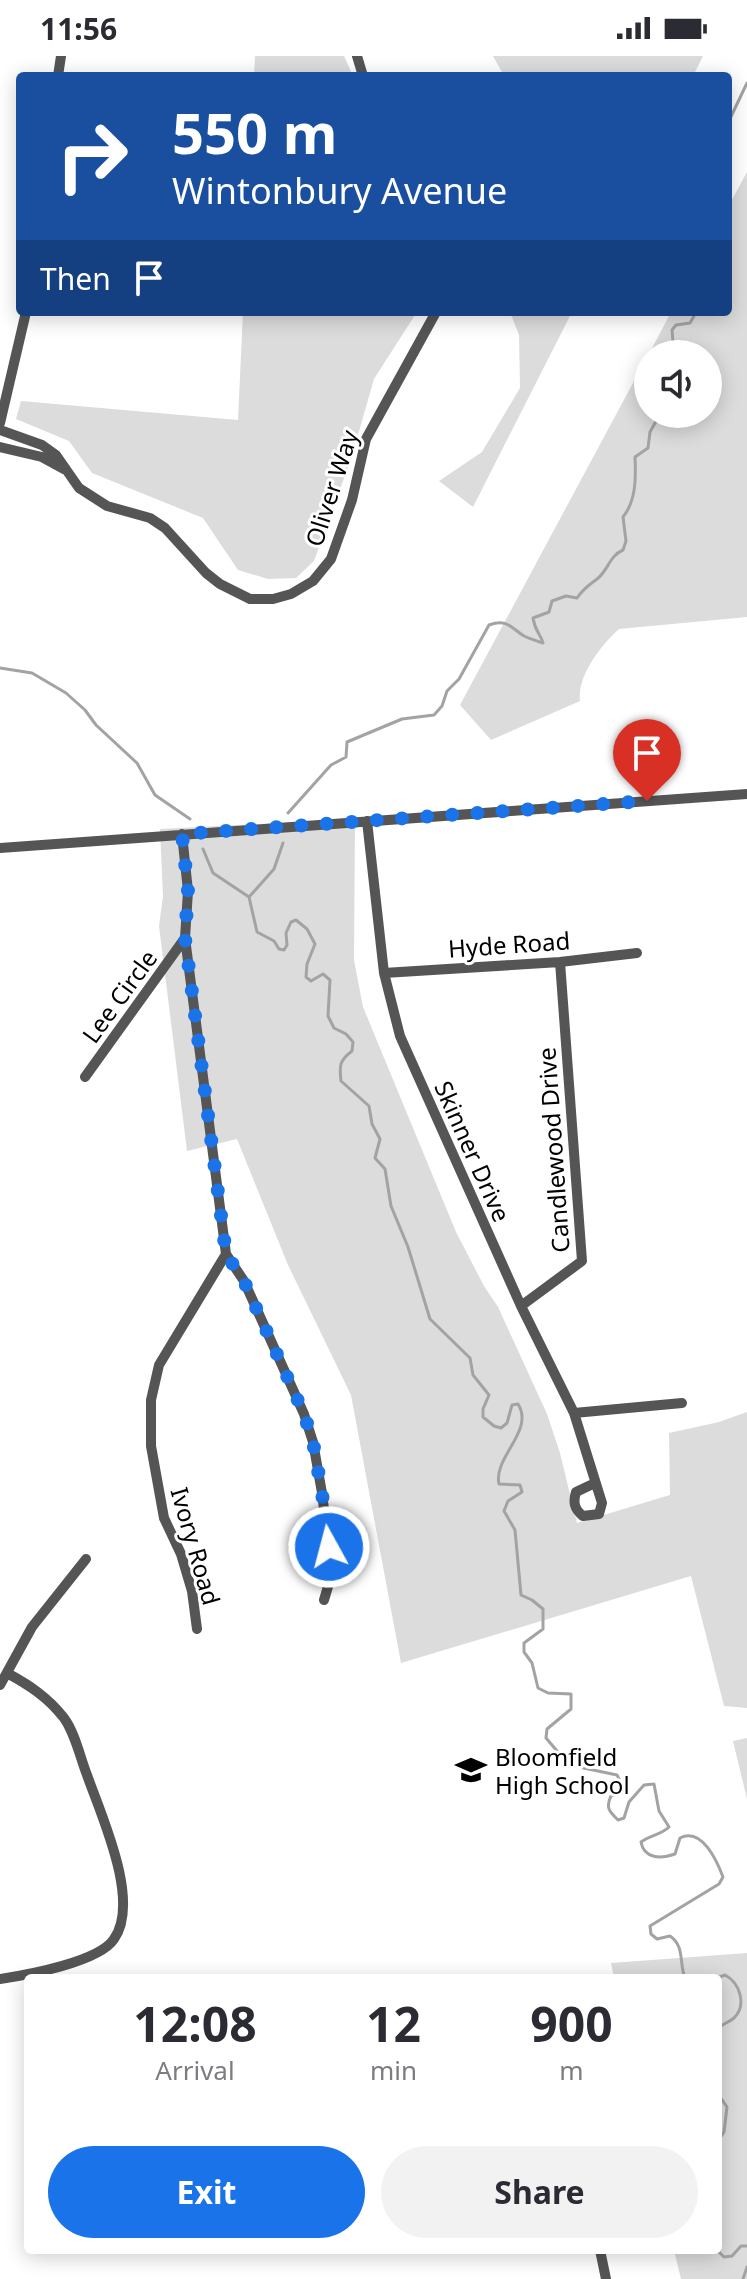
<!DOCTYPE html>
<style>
:root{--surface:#fff;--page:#f2f2f3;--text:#2b2b33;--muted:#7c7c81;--accent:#1a73e8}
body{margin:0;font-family:"Noto Sans",sans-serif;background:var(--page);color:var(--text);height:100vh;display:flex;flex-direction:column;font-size:30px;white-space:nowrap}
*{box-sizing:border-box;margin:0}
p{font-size:26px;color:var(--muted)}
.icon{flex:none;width:44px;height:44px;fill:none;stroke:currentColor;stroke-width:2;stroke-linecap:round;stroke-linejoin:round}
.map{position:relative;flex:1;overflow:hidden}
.drawer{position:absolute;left:24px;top:1918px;width:698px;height:280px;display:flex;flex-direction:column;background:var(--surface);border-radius:8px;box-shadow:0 4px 20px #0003}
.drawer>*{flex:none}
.guide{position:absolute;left:16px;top:16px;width:716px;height:244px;border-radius:8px;box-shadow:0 4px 20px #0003;background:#1a4fa0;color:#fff;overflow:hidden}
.fabs{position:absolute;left:634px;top:284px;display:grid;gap:16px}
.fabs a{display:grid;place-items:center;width:88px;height:88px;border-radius:50%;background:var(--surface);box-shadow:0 4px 20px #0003;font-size:40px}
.pin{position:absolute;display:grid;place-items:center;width:68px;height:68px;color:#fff;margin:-82px -34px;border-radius:50% 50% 50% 0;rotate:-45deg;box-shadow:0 0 8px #0007}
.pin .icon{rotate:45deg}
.me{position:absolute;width:88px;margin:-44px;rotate:353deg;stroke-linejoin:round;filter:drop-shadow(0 0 6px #0008)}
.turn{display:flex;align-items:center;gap:28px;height:168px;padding:0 24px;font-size:36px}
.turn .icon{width:104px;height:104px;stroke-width:2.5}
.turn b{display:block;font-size:56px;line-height:68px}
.then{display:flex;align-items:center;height:76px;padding:0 24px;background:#0003;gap:16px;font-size:30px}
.eta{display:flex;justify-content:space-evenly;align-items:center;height:136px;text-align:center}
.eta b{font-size:48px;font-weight:700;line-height:56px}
.button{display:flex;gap:16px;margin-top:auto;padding:16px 24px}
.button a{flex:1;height:92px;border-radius:48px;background:var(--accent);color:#fff;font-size:32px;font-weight:700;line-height:92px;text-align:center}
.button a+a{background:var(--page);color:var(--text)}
.status{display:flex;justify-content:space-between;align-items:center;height:56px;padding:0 40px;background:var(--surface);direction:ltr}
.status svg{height:22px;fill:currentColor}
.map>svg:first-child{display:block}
</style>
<div class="status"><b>11:56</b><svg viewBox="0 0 49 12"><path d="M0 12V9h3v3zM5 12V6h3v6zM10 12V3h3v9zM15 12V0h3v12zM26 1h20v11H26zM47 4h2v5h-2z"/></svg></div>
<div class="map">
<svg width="747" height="2223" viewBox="0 0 747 2223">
<rect width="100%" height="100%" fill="#fff"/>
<path fill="#dcdcdc" d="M 255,0 L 344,0 L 353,20 L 254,20 Z
M 493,0 L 703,0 L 693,20 L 504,20 Z
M 747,116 L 747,561 L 619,573 C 601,589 577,620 580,645 L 491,684 L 460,649 L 648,299 L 648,358 L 708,358 L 708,298 L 649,298 L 671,256 L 728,256 L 728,151 Z
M 243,256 L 412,256 L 415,259 L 374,323 L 351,403 L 314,505 L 296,522 L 268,523 L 238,514 L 203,462 L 92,417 L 69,385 L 16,363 L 21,345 L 238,364 Z
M 510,256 L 572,256 L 473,451 L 439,425 L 482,396 L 520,332 L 519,279 Z
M 355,763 L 354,904 L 363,951 L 456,1176 L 484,1230 L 498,1251 L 547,1358 L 560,1397 L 577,1467 L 670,1439 L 669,1377 L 719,1366 L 747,1356 L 747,1652 L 724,1650 L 691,1520 L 401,1607 L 351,1339 L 288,1209 L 237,1083 L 187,1095 L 159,870 L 163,840 L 160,773 Z
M 747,1682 L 747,1743 L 733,1685 Z
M 747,1897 L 747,2223 L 681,2223 L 674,2194 L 718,2194 L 718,1922 L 614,1922 L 611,1907 Z"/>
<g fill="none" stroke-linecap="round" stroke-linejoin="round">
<path stroke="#a3a3a3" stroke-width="3" d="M 728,67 L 747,27
M 674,298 L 672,274 L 676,269 L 690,267 L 694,260 L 692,256
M 0,612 L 32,617 L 66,637 L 85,654 L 96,669 L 137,707 L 155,739 L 190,763
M 288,757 L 331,709 L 346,701 L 347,686 L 402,663 L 434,659 L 442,650 L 447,635 L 459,623 L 489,569 C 507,562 511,572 524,580 C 530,583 537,585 543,587 C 541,578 535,576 533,562 L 549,556 L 552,545 L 566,540 L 577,542 C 584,532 588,530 597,523 C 608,515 609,500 623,494 L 626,485 L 623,461 C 636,445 636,422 635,401 L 648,392 L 650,376 L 660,358
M 203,793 L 213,817 L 249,841 L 257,876 L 274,885 L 279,893 L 284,894 L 287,889 L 286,877 L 291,866 L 296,864 L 307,873 L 315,888 L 307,908 L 306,921 L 311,925 L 323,918 L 330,924 L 328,960 L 334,972 L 346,978 L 353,986 L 352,995 C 340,1004 339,1009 341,1025 L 369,1050 L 372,1068 L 380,1083 L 375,1102 L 385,1113 L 391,1150 L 408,1191 L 430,1263 L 470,1302 L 473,1319 L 489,1339 L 483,1353 L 483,1361 L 494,1370 L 501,1372 L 507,1367 L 512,1349 L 518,1348 C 535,1375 493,1401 499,1428 L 520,1429 L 522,1436 L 508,1445 L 504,1455 L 515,1474 L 521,1539 L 532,1544 L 543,1553 L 543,1573 L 524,1587 L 524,1596 L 532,1607 L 538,1632 L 548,1637 L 571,1638 L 571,1653 L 547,1673 L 546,1682 L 569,1709 L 617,1719 L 622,1729 L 618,1738 L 611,1740 C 605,1752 610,1756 618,1764 L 624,1762 L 629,1746 L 644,1729 L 654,1728 L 659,1755 L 669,1771 C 661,1779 650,1779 641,1786 C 644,1803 661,1803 675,1798 L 680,1782 C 702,1771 717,1805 723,1821 L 719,1828 L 650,1870 L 651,1878 L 657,1883 L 670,1880 C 685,1890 679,1908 685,1922
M 249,841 L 274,813 L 283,787
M 717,1922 L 725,1919 C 740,1927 747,1949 734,1962 C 728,1967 723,1967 718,1973
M 718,2038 L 727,2051 L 724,2076 L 718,2085
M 718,2122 L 718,2137
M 717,2194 L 724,2201 L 732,2200 L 741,2190 L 747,2190
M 743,2223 L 747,2211"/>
<path stroke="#555" stroke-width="10" d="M 357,0 L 363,20
M 58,20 L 61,0
M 0,367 L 26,256
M 0,374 L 42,389 L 56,399 L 79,432 L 107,450 L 150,462 L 165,472 L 206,517 L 220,528 L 250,543 L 273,543 L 291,538 L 313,525 L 331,503 L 352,444 L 366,383 L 436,256
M 0,391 L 42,401 L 64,413
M 367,765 L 384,917 L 400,980 L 521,1250 L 574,1357 L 602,1447 L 599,1458 L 583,1460 C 574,1453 573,1446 576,1436 L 595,1427
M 182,778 L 188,835 L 185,882 L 226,1198 L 244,1225 L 304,1358 L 313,1386 L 322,1437 L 332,1517 L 324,1544
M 0,792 L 747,738
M 384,917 L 560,906 L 637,897
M 85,1021 L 185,882
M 521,1250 L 582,1205 L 560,906
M 574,1357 L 682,1347
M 197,1573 L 192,1535 L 181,1498 L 164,1462 L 151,1390 L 151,1344 L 159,1309 L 226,1198
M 0,1629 L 32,1571 L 86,1503
M 0,1923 C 27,1919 99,1906 114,1883 C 141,1845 101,1759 87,1719 C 80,1701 75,1677 64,1662 C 48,1641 29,1629 7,1617
M 600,2194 L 606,2223"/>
</g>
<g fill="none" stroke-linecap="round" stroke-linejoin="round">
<path stroke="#1a73e8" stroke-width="14" stroke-dasharray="0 25.2" d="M 329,1491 L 322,1437 L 313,1386 L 304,1358 L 244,1225 L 226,1198 L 185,882 L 188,835 L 182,778 L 647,745"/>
</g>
<defs>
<symbol id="school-bare" viewBox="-9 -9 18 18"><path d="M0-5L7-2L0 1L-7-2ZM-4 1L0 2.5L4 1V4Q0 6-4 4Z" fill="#000" stroke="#fff" stroke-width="2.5" paint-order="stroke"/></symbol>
</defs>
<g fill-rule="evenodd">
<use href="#school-bare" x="449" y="1692" width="44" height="44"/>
</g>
<g text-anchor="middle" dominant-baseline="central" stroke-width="6" stroke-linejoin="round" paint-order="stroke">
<g font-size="24" fill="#000" stroke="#fff">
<text transform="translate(331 432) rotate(-72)">Oliver Way</text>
<text transform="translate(509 888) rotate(-4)">Hyde Road</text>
<text transform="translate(119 940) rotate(-54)">Lee Circle</text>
<text transform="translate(553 1094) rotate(-94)">Candlewood Drive</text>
<text transform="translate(473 1095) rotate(66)">Skinner Drive</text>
<text transform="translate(196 1490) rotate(74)">Ivory Road</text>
</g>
<g font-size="24" fill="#000" stroke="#fff" text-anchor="start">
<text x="495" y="1700">Bloomfield<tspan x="495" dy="28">High School</tspan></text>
</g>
</g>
</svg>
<div class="fabs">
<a><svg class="icon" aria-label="sound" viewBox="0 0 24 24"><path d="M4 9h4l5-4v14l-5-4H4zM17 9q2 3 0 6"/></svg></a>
</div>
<div class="pin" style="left:647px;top:745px;background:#d93025"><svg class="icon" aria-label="arrive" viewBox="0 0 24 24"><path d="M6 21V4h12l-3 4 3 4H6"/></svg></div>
<svg class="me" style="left:329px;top:1491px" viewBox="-20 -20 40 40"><circle r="17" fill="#1a73e8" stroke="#fff" stroke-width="3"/><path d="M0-11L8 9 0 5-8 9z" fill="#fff"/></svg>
<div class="guide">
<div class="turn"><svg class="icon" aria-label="right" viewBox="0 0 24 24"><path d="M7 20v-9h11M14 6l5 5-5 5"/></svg><div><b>550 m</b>Wintonbury Avenue</div></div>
<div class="then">Then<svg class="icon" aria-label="arrive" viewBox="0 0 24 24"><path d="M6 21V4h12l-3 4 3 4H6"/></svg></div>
</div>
<section class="drawer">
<div class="eta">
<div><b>12:08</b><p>Arrival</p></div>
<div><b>12</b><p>min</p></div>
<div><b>900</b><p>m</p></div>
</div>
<div class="button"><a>Exit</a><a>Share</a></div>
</section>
</div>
